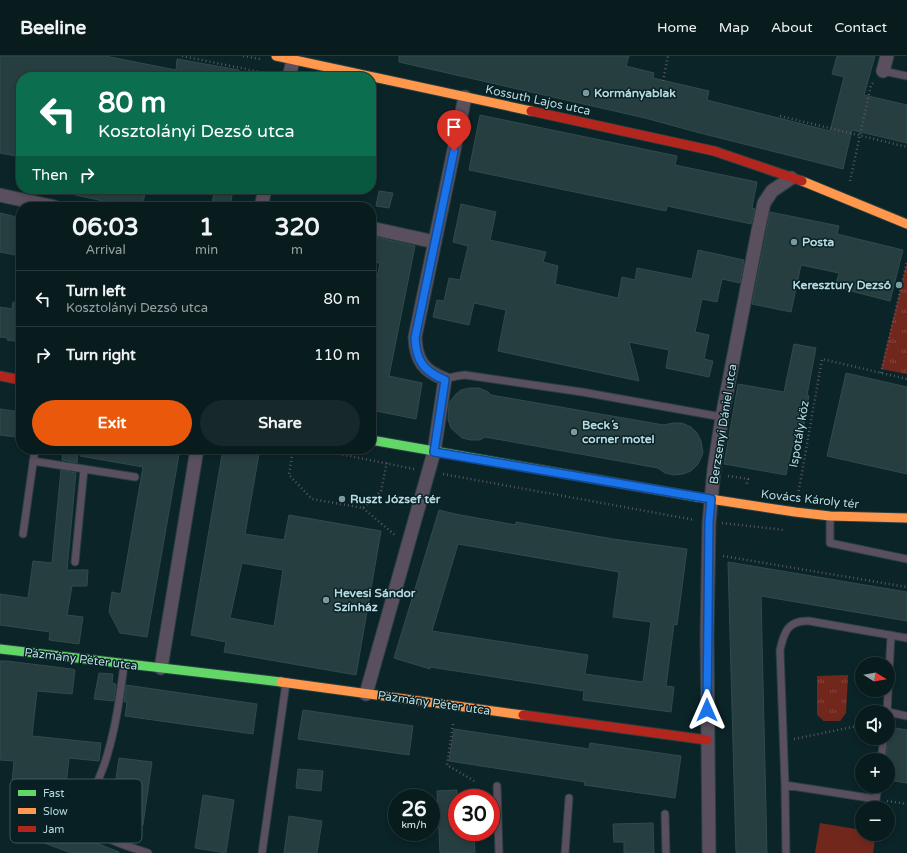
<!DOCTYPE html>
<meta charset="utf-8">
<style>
:root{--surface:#081b1d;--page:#16282a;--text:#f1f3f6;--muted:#98a1a4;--line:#29393b;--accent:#ea580c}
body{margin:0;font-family:"Varela Round",sans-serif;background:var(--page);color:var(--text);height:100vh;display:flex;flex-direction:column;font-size:15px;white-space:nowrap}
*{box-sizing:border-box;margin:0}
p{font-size:13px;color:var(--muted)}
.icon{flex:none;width:22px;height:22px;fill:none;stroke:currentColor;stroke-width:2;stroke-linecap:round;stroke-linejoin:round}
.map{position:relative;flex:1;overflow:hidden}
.drawer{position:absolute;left:16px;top:146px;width:360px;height:252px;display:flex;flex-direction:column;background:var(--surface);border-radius:16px;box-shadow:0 2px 6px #0003,0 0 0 1px var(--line)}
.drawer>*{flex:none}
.hud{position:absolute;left:16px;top:16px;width:360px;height:122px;border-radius:16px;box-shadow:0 2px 6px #0003,0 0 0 1px var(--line);background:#0b6e4f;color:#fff;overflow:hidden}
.needle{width:26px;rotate:101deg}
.fabs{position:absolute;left:855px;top:601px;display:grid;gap:8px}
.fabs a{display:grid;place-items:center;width:40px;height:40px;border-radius:50%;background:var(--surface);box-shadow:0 2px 6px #0003,0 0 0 1px var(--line);font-size:20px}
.speed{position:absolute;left:388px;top:733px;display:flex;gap:8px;font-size:20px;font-weight:700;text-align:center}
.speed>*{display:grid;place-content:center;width:52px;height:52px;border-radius:50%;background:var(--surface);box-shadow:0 2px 6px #0003,0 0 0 1px var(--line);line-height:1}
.speed small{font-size:10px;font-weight:400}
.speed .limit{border:6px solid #d22;background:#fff;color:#111}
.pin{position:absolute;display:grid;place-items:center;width:34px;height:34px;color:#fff;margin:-41px -17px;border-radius:50% 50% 50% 0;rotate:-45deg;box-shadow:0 0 4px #0007}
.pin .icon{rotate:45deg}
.me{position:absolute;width:44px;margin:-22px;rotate:0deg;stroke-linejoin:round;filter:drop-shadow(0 0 3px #0008)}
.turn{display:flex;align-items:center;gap:14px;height:84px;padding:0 16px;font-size:18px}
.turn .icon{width:52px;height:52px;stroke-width:2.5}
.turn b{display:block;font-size:28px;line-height:34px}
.then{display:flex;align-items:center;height:38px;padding:0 16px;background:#0003;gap:8px;font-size:15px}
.eta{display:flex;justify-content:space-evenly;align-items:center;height:68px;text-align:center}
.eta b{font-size:24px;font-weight:700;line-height:28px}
.cta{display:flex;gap:8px;margin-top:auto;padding:8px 16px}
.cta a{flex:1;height:46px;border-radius:24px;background:var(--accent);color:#fff;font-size:16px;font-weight:700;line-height:46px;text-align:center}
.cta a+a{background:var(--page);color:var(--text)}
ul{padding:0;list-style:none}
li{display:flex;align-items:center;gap:12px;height:56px;padding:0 16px;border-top:1px solid var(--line)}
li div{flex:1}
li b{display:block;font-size:15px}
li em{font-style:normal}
header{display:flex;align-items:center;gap:24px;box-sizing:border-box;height:56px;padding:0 20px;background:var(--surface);border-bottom:1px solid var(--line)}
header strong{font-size:19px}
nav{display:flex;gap:22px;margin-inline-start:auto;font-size:14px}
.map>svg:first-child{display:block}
</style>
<header>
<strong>Beeline</strong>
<nav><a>Home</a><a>Map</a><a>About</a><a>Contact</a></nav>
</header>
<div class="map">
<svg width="907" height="797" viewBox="0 0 907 797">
<defs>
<pattern id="grass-tufts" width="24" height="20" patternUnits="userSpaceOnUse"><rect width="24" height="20" fill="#72271d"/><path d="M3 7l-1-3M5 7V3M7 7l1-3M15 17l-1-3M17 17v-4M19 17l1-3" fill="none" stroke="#84463e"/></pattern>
</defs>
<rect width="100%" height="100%" fill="#0b2427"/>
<path fill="url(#grass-tufts)" d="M 907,206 L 907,318 L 881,313 Z
M 848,619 L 846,657 L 840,665 L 824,665 L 817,659 L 817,620 Z"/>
<path fill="#72271d" d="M 820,767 L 862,774 L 862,778 L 876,778 L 873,797 L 815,797 Z"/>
<path fill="#273e40" stroke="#304b4c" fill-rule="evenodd" d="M 0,0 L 105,0 L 176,14 L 177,3 L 239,14 L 238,21 L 21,21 L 21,101 L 0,97 Z
M 399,0 L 629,0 L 626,10 L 654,17 L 653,22 L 709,35 L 707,44 L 830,75 L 844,21 L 832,18 L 837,0 L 875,0 L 864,39 L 907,49 L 907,87 L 852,74 L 843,113 L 700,77 L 645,62 L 399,6 Z
M 480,59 L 677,100 L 675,109 L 757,126 L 752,152 L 755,153 L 751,168 L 667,150 L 666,155 L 469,114 Z
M 75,133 L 146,133 L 142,151 L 132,151 L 75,139 Z
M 215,133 L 233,133 L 230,151 L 211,151 Z
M 379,135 L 393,137 L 389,152 L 376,150 Z
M 461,148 L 496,156 L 490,184 L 546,196 L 543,206 L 558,210 L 555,228 L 618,242 L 622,221 L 635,224 L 637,212 L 692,223 L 698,194 L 744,204 L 740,227 L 722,223 L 717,246 L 702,243 L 695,276 L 709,279 L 704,303 L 713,305 L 709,321 L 666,312 L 669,294 L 629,286 L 639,325 L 498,295 L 506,254 L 474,247 L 469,269 L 433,261 L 437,244 L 444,245 L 449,222 L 460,224 L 468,190 L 453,186 Z
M 770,156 L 839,170 L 837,178 L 903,194 L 890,245 L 835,231 L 839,217 L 801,209 L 791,256 L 752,248 Z
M 0,157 L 21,162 L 21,200 L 0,196 Z
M 371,180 L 415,190 L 389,320 L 422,327 L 416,363 L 371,354 L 371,242 L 373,242 L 380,207 L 371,206 Z
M 13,246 L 21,247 L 21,286 L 7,284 L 8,282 L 0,281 L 0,251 L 12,253 Z
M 794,288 L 816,292 L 807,339 L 809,340 L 800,392 L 792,390 L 786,419 L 724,408 L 738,328 L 784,336 Z
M 846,317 L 907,331 L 907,418 L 827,400 Z
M 470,332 L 479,332 L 488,336 L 491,339 L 664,369 L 673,367 L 682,367 L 691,371 L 697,377 L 701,385 L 703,397 L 698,408 L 691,415 L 683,418 L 674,419 L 665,417 L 658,412 L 485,381 L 480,384 L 471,384 L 462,382 L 451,372 L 448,364 L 449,347 L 456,338 L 461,334 Z
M 0,353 L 20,356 L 16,381 L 0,379 Z
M 63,393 L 78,393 L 77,407 L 62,404 Z
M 81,393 L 180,393 L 147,581 L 120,577 L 109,556 L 112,536 L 121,538 L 143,411 L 80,400 Z
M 223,393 L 231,393 L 259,398 L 245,478 L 284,484 L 289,459 L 381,475 L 356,619 L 224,596 L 226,586 L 191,579 ZM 242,507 L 283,514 L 274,570 L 230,562 Z
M 61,414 L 76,417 L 67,514 L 88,514 L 87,530 L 72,530 L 67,559 L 83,561 L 79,588 L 49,584 L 50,576 L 0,569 L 0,538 L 28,542 L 33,505 L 52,507 Z
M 439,454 L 455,458 L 516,469 L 516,466 L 613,483 L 687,493 L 677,569 L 674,568 L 666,630 L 674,631 L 671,656 L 583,644 L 584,635 L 430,611 L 430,613 L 394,602 ZM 458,488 L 619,516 L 613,561 L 651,566 L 643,626 L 585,618 L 588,599 L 432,575 Z
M 728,506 L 907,536 L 907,565 L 761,540 L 767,797 L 736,797 Z
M 0,605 L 7,605 L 72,613 L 75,614 L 72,638 L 37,635 L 32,680 L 101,687 L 99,705 L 69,702 L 63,757 L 46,755 L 49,729 L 12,725 L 14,705 L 0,704 Z
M 99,617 L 113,618 L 112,627 L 116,628 L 114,645 L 94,643 Z
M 126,629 L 257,648 L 253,678 L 125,660 L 127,646 L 124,646 Z
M 303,654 L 413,670 L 409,699 L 298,683 Z
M 890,671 L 907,674 L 907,727 L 888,724 L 888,704 L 886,704 Z
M 454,673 L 589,693 L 590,687 L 681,700 L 675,742 L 584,729 L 585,726 L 449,705 Z
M 119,702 L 152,706 L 143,769 L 110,764 Z
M 298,713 L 323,715 L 321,735 L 296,732 Z
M 457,734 L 457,776 L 474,776 L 475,797 L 440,797 L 437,735 Z
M 203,739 L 234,744 L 226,797 L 195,792 Z
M 28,760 L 119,796 L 119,797 L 71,797 L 47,788 L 22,780 Z
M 289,760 L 322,765 L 317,797 L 284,797 Z
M 653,767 L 654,797 L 624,797 L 624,786 L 614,786 L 613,768 Z"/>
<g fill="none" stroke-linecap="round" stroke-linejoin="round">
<defs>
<path id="lane" d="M 883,15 L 907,20
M 445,323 L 457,320 L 465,319 L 582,336 L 722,361
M 33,405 L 135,421
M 830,460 L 830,487 L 907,503
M 23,478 L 35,393
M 75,506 L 84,413
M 124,609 C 120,640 116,670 107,700 C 103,715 94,731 91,746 C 90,754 90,763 94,770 C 101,784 134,792 148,797
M 887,656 L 891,579
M 888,656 L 907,660
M 881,704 L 884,682
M 785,729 L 876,743 L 878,730
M 497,730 L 499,797
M 665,758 L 666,797
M 262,797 L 286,627
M 565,797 L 569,742
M 786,797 L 785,729 L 780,594 C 784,576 788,564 809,565 L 907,582"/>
<path id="street" d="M 883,15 L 887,0
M 289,21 L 293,4
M 0,139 L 55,151
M 261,151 L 265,133
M 371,172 L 435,186
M 161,612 L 197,393
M 366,638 L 434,396 L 445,323 C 423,315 416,304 415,281 L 465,41
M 709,797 L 707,579 L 709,467 L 714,413 L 722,361 L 758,175 L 764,147 L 772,135 L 791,122"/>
<path id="fast" d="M 371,384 L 697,441
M 0,593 L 281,626"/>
<path id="slow" d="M 276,0 L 531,55
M 802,125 L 907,168
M 697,441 L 795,456 L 830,460 L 907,462
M 281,626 L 523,659"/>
<path id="jam" d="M 531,55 L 714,95 L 802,125
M 0,320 L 21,324
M 523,659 L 707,684"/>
</defs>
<use href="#lane" stroke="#293f42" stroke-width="9"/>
<use href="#street" stroke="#293f42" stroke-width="15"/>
<use href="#fast" stroke="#293f42" stroke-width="11"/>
<use href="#slow" stroke="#293f42" stroke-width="11"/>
<use href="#jam" stroke="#293f42" stroke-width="11"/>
<path stroke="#575760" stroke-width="2.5" stroke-dasharray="1 3" stroke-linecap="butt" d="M 182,0 L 270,18
M 243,0 L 260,3
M 663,25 L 668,0
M 780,60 L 907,91
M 850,125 L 871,29 L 874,26
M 881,317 L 907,206
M 293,393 L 289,419 L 312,443 L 363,452 L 381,435 L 387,406
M 315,393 L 414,413
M 443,418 L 695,464
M 728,420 L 748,423 L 746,430
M 798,439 L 822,303 L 907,323
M 363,452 L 396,480
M 722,467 L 785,474
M 723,500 L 907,531
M 453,668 L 447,709 L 476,726
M 794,683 L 862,669
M 887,745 L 907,748"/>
<use href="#lane" stroke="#594f5d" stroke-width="7"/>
<use href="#street" stroke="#594f5d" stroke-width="13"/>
<use href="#fast" stroke="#63d668" stroke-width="9"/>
<use href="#slow" stroke="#ff974d" stroke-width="9"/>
<use href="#jam" stroke="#b3261e" stroke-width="9"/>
</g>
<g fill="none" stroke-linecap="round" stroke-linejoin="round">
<defs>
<path id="route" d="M 454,95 L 415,282 C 416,304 423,315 445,324 L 434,396 L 711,443 L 709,466 L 707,654"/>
</defs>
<use href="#route" stroke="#114b97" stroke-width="10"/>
<use href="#route" stroke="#1a73e8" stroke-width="7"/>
</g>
<g fill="#7a9aa0" stroke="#082024" stroke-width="1.5">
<circle cx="586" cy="37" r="4"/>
<circle cx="794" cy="186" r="4"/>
<circle cx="899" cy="229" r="4"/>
<circle cx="574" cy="376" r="4"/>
<circle cx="342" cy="443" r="4"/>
<circle cx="326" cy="544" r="4"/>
</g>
<g text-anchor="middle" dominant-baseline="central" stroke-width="3" stroke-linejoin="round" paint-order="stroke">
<g font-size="12" font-weight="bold" fill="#b6dae1" stroke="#082024" text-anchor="start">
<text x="594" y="37">Kormányablak</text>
<text x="802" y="186">Posta</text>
<text x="891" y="229" text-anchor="end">Keresztury Dezső</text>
<text x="582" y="369">Beck´s<tspan x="582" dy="14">corner motel</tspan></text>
<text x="350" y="443">Ruszt József tér</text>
<text x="334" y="537">Hevesi Sándor<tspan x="334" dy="14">Színház</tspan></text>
</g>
<g font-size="12" fill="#b6dae1" stroke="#082024">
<text transform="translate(538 44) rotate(12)">Kossuth Lajos utca</text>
<text transform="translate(723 368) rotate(-81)">Berzsenyi Dániel utca</text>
<text transform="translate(799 378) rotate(-80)">Ispotály köz</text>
<text transform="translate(810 443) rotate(6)">Kovács Károly tér</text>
<text transform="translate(81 603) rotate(7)">Pázmány Péter utca</text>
<text transform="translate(434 647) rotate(8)">Pázmány Péter utca</text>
</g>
</g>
<rect x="10" y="723" width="132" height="64" rx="6" fill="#082024" stroke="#3c585d" stroke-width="1"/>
<rect x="18" y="734" width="18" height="6" fill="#63d668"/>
<rect x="18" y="752" width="18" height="6" fill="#ff974d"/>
<rect x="18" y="770" width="18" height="6" fill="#b3261e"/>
<g font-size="11" fill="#b6dae1">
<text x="43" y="741">Fast</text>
<text x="43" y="759">Slow</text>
<text x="43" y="777">Jam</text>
</g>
</svg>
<div class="fabs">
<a><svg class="needle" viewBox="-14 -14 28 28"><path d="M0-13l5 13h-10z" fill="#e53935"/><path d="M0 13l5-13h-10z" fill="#98a1a4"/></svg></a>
<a><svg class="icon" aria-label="sound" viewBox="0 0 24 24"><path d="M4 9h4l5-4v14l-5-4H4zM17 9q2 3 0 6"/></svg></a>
<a>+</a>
<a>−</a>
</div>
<div class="speed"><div>26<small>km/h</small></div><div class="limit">30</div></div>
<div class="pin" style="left:454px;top:95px;background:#d93025"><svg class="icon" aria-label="arrive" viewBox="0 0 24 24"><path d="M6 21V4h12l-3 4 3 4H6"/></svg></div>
<svg class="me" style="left:707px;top:654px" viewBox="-20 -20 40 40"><path d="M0-17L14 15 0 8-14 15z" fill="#1a73e8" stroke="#fff" stroke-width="4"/></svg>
<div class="hud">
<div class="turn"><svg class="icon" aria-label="left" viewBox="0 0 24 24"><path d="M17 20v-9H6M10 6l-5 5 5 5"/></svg><div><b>80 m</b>Kosztolányi Dezső utca</div></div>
<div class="then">Then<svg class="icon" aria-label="right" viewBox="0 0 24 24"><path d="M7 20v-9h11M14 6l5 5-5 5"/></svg></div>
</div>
<section class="drawer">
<div class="eta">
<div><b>06:03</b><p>Arrival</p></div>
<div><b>1</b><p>min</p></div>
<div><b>320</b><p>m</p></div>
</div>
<ul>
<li><svg class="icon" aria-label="left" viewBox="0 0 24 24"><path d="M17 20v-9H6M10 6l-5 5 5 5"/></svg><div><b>Turn left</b><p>Kosztolányi Dezső utca</p></div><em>80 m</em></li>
<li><svg class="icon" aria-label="right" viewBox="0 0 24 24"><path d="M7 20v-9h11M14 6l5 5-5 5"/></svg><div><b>Turn right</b></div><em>110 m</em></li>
</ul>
<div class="cta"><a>Exit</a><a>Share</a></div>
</section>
</div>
